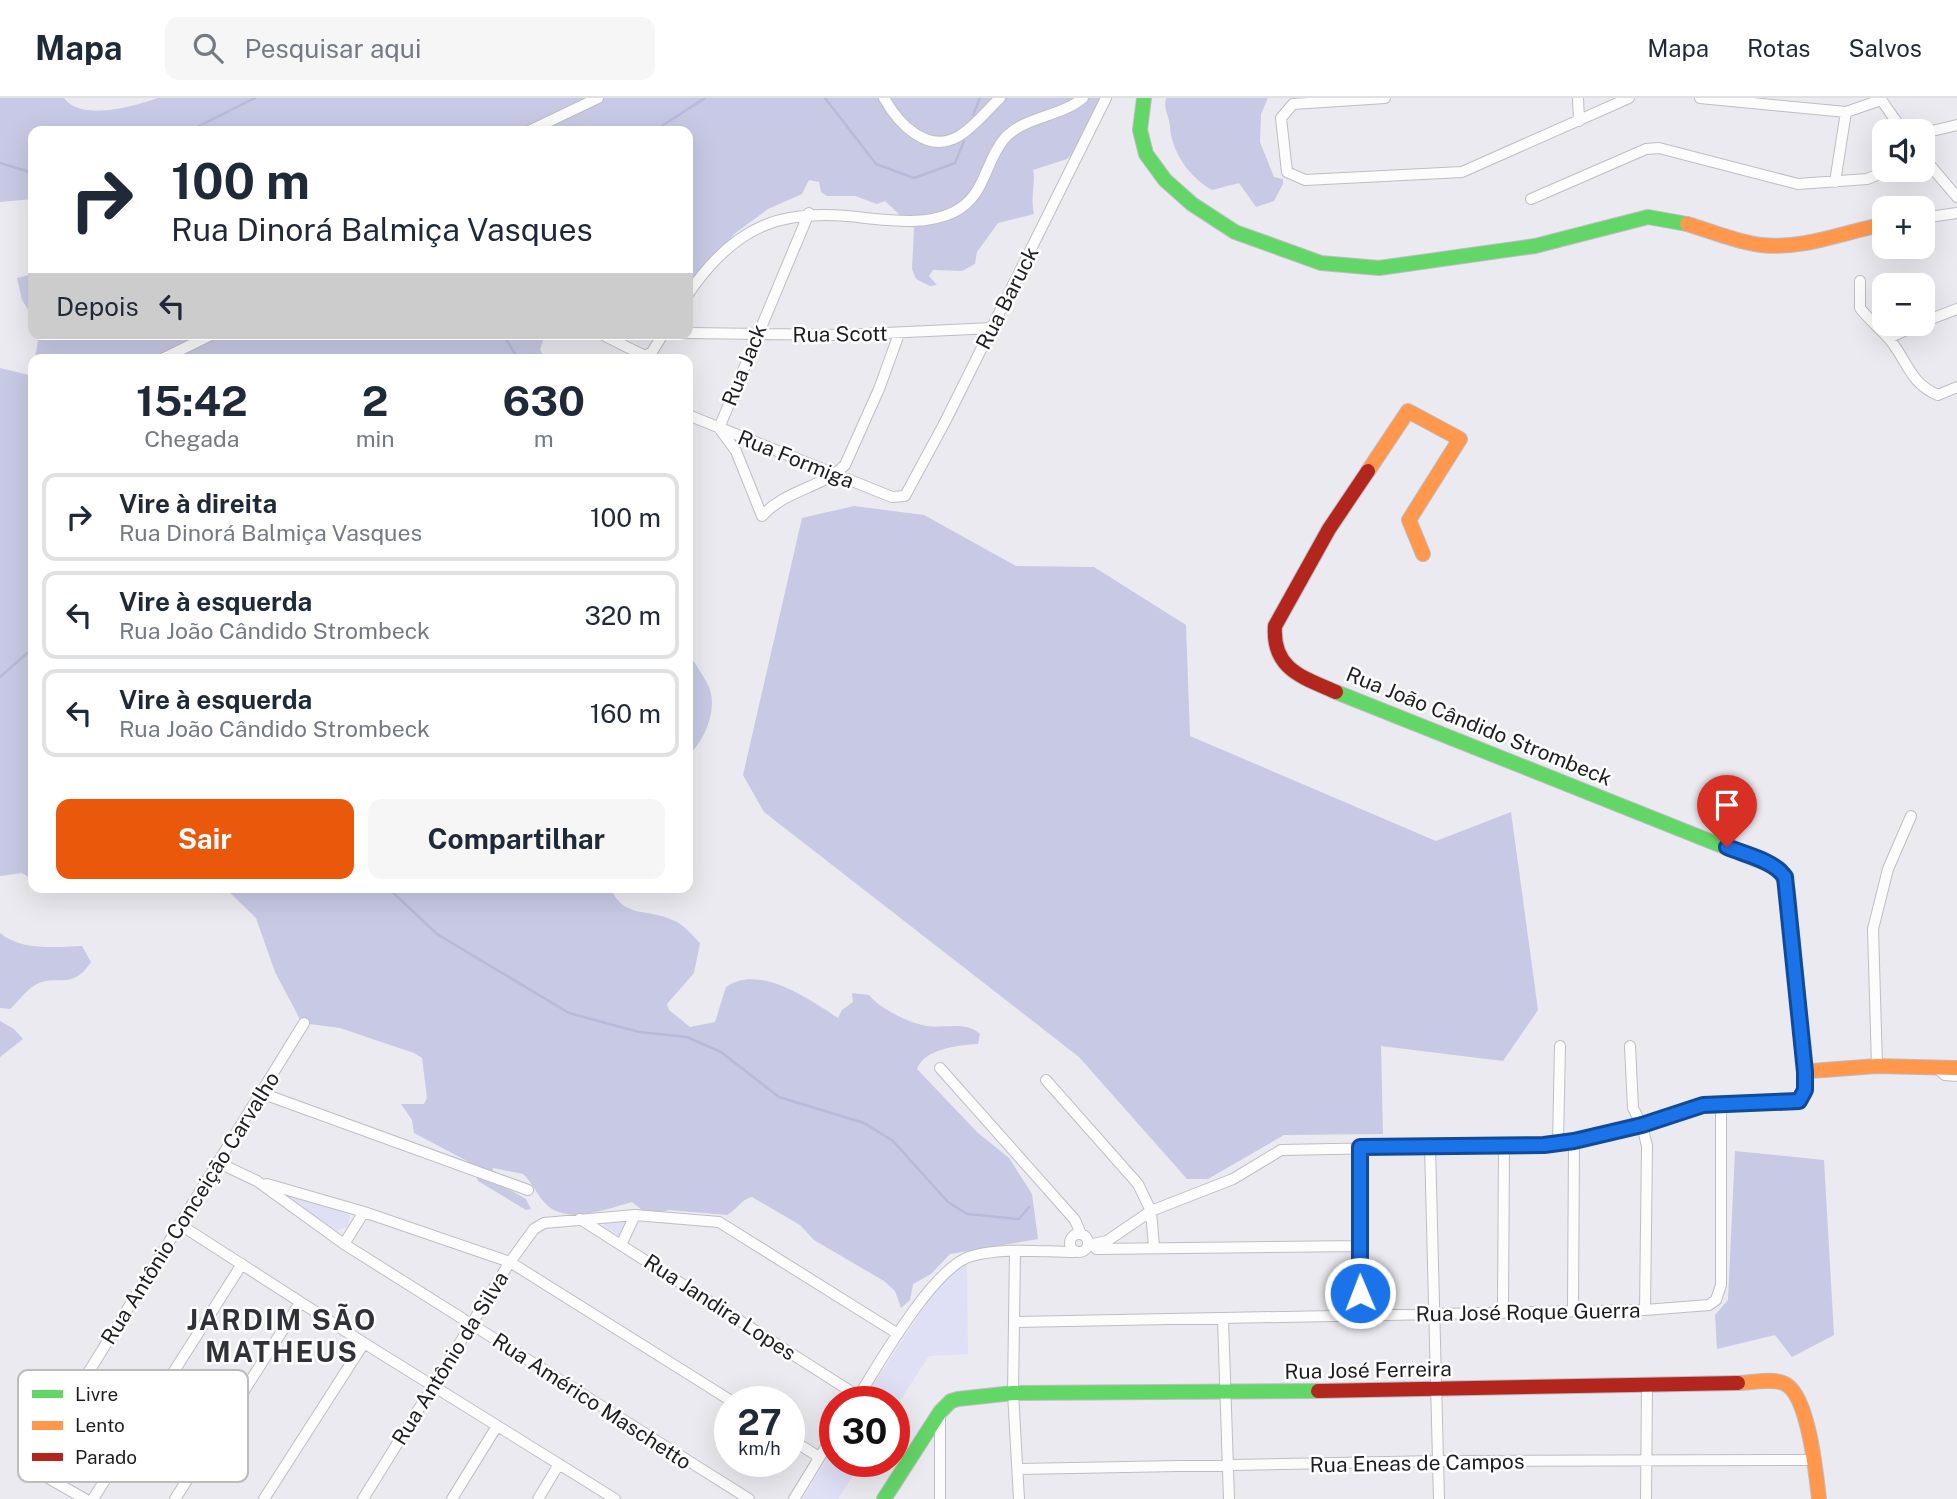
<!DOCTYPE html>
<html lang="pt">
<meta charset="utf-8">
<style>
:root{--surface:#fff;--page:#f6f6f7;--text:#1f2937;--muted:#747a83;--line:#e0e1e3;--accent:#ea580c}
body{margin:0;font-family:"Public Sans",sans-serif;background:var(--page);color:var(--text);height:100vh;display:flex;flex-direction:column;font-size:26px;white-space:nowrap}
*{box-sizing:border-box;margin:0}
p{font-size:23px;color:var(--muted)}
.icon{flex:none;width:38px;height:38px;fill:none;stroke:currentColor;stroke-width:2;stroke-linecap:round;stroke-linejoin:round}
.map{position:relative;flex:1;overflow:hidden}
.drawer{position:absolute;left:28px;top:256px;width:665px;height:539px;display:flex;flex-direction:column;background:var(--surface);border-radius:14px;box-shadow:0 7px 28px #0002}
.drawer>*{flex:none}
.top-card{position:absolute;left:28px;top:28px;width:665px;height:214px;border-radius:14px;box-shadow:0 7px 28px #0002;background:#fff;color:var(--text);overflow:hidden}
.controls{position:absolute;left:1872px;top:21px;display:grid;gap:14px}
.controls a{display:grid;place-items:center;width:63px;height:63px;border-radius:14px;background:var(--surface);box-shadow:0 7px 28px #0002;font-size:35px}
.speed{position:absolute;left:714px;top:1288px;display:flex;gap:14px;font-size:35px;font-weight:700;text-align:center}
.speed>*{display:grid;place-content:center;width:91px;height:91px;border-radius:50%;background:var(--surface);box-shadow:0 7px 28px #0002;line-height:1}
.speed small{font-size:18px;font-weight:400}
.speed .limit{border:10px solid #d22;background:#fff;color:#111}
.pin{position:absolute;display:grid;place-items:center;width:60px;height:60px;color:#fff;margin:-72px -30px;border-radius:50% 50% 50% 0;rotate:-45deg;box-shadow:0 0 7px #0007}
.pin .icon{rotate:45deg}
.me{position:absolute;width:77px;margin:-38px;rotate:359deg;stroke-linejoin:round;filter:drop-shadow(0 0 5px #0008)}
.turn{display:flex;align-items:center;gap:24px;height:147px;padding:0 28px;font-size:32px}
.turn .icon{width:91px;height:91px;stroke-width:2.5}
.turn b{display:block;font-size:49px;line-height:60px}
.then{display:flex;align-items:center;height:66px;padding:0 28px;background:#0003;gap:14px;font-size:26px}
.eta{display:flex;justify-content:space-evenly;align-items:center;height:119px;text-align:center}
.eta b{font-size:42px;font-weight:700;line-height:49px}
.cta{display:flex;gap:14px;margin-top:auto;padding:14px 28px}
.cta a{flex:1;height:80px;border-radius:14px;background:var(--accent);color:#fff;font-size:28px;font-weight:700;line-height:80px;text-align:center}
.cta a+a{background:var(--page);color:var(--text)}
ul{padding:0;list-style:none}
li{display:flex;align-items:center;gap:21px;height:88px;margin:0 14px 10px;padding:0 14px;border:4px solid var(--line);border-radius:14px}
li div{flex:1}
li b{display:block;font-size:26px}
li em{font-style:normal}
header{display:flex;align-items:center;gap:42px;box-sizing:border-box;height:98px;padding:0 35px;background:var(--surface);border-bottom:2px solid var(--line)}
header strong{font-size:33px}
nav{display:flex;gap:38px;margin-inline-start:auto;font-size:24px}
.search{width:490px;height:63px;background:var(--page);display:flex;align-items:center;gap:18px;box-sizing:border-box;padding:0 24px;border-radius:14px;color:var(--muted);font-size:26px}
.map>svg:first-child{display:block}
</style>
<header>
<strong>Mapa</strong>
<div class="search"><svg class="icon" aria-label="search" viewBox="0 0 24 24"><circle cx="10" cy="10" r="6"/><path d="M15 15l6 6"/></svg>Pesquisar aqui</div>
<nav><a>Mapa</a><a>Rotas</a><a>Salvos</a></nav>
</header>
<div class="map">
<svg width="1957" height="1401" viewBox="0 0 1957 1401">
<rect width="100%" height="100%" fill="#eaeaf0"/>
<path fill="#dfe0f6" d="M 283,1091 L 344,1114 L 350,1118 L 348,1128 L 337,1133 L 332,1131 L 280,1098 Z
M 626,1121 L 621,1139 L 603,1128 L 605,1122 Z
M 967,1165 L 968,1256 L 929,1258 L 894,1312 L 894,1304 L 862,1304 L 943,1180 Z
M 835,1348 L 835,1363 L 862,1363 L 838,1401 L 802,1401 Z"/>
<path fill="#c8c9e4" d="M 0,0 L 64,0 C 82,24 134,8 158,0 L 1104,0 L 1078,50 L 1067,61 L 1033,72 C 1036,82 1030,100 1034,116 L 998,125 L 977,154 L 975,166 L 962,173 L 933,172 L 929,178 L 937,187 L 930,188 L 916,181 L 912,171 L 914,130 L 885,103 L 877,106 L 855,98 L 827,98 L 821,94 L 819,84 L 809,82 L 802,96 L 768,111 L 734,136 L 702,175 L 688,185 L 688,33 L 33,33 L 33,101 L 0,104 Z
M 1166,0 L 1268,0 L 1261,16 L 1260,44 L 1274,79 L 1283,81 L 1283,86 L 1274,103 L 1256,109 L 1239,85 L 1212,92 C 1189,79 1171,53 1170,28 C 1169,17 1163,11 1166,0 Z
M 33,176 L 33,219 L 22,202 L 17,180 Z
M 39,236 L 545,236 L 540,252 L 545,261 L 35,261 Z
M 0,270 L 33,278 L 33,782 L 22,775 L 0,778 Z
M 854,408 L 924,417 L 1016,468 L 1094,469 L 1186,527 L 1190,638 L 1436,743 L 1511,714 L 1538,912 L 1503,963 L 1381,948 L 1383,1036 L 1284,1037 L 1208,1081 L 1187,1081 L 1079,959 L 764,714 L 743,677 L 802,420 Z
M 688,553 C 694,565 702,575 708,587 C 719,608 705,644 688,657 Z
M 224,789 L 610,789 C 624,822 646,809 675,823 C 684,827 693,838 700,845 L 694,875 L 667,906 L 669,912 L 690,929 L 715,924 L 726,889 C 759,865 810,902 838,920 L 842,912 L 853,904 L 852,895 L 869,897 C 879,910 906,923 922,927 C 941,932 965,922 980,936 L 978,946 C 959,947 924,951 917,971 L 978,1035 L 1009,1060 L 1032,1096 L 1038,1141 L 950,1156 L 931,1176 L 913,1186 L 910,1202 L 901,1210 L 895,1193 L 884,1183 L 814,1142 L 800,1127 L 752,1099 C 741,1101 737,1112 727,1117 L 669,1112 L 648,1117 L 632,1104 C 609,1110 568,1127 547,1107 C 537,1098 533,1085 523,1076 L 493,1070 L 491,1081 L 526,1101 L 531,1111 L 526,1112 L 478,1083 L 469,1064 L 414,1035 L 412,1022 L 401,1006 L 424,1006 L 427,1000 L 422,960 L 414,955 L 340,930 L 302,925 L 275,874 L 256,820 Z
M 0,835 C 21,853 56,849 82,848 L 91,864 C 71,894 56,875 35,887 C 26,892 18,904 10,911 L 0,910 Z
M 0,923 L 14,931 L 23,941 L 0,959 Z
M 1735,1053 L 1824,1062 L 1834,1237 L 1792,1259 L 1775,1237 L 1717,1251 L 1715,1217 L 1728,1202 Z"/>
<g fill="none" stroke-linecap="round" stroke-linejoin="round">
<path stroke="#b9badb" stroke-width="2.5" d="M 825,0 L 876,66 L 914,80 L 955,65 L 964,43
M 973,17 L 980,0
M 189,33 L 255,0
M 654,33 L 705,0
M 0,65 L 33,75
M 503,236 L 518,261
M 0,579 L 33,550
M 387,789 L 437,836 L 569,915 L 639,934 L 687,939 L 721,954 L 779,999 L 864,1025 L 893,1043 L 948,1104 L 967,1116 L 1019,1121 L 1029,1109"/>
<defs>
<path id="street" d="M 884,0 C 898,25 927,57 959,38 C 974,29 987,12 1000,0
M 1385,0 L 1293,6 L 1281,20 L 1287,74 L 1305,82 L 1462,74 L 1629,0
M 1578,0 L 1579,23
M 1700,0 L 1846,14 L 1881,2
M 1880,0 L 1903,33
M 529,33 L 598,0
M 1923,35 L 1957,27
M 1923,59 L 1957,99
M 1835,84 L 1846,14
M 1531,101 L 1646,51 L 1659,50 L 1798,86 L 1867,81 L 1889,72
M 809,115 L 719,330 L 736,353 L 762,418 C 785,392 822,390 845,367 L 879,291 L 899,236
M 1923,120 L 1957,115
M 1860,183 L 1860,210 C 1869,222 1882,232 1891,243 C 1908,265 1911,286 1938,297 L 1957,289
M 688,196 C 736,126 783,109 865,120 C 894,123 928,127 954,114 C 986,98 984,65 1004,41 C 1024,18 1061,19 1083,0
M 1923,224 L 1957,211
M 688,235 L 842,237 L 993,230
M 601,236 L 645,258 L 652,254 L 663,236
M 1889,240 L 1919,226
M 162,261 L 213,236
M 688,317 L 892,399 L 905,398 L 946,322 L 1106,0
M 1630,948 L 1633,1010 L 1642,1027 L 1647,1048 L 1645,1212
M 1877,968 L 1873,831 L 1888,771 L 1911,718
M 1935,969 L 1945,977 L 1957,978
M 940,970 L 1075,1122 L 1081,1136
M 1046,982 L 1138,1086 L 1151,1113 L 1154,1149
M 261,995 L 528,1092
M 1558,1045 L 1560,948
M 1430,1048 L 1439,1401
M 1360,1049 L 1361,1218
M 217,1064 L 257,1083 L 344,1146 L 749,1401
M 267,1086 L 364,1114 L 510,1164 L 733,1304
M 580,1121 L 858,1298
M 179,1126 L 364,1245 L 615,1401
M1070 1145a9 9 0 1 1 18 0a9 9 0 1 1-18 0Z
M 622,1145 L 635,1117
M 344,1146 L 364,1114
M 1088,1147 L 1107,1143 L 1151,1113 L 1233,1081 L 1281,1052 L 1543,1047 L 1574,1043 L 1642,1027 L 1703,1007 L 1794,1005 L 1803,998 L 1805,973
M 1096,1151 L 1359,1148
M 1015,1153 L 1013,1295 L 1019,1401
M 1573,1211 L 1574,1043
M 1503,1213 L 1504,1048
M 1223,1221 L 1229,1401
M 1014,1224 L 1645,1212 L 1709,1207 L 1716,1202 L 1721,1187 L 1721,1004
M 855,1304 C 877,1269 934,1167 972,1158 C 1005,1149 1041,1154 1075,1154
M 789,1340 L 819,1359
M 1019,1371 L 1438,1363 L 1815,1362
M 85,1401 L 48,1380 L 40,1369 L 43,1348 L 304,925
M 93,1401 L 242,1166
M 175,1401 L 300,1205
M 264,1401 L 364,1245
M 363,1401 L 510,1164 L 534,1131 L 544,1125 L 635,1117 L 719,1124 L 898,1236
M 452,1401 L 497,1328
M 538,1401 L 559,1366
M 794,1401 L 835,1334
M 940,1401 L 940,1314
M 1646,1401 L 1647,1288"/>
<path id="fast" d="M 1144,0 L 1140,32 L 1146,56 L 1165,82 L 1192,106 L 1235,134 L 1321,165 L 1379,170 L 1535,148 L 1648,119 L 1687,126
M 1336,594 L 1780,771 L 1788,794 L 1805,973 L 1811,973
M 884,1401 L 940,1314 L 951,1303 L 958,1301 L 1013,1295 L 1318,1293"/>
<path id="slow" d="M 1687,126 C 1711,133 1736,144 1761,147 C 1803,152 1844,134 1885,126
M 1368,373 L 1408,313 L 1460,341 L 1409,422 L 1423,456
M 1811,973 L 1877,968 L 1957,970
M 1738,1285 C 1751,1285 1776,1279 1787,1287 C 1809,1302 1816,1375 1819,1401"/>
<path id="jam" d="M 1336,594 C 1302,579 1272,571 1275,528 L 1329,431 L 1368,373
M 1318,1293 L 1738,1285"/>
</defs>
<use href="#street" stroke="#bebec2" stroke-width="12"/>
<use href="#fast" stroke="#bebec2" stroke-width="16"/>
<use href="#slow" stroke="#bebec2" stroke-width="16"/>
<use href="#jam" stroke="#bebec2" stroke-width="16"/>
<use href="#street" stroke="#fcfcfd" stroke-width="10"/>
<use href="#fast" stroke="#63d668" stroke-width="14"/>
<use href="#slow" stroke="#ff974d" stroke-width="14"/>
<use href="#jam" stroke="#b3261e" stroke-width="14"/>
</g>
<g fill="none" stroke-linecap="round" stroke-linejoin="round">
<defs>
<path id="route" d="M 1360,1195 L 1360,1049 L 1544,1047 L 1574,1043 L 1642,1027 L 1703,1007 L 1799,1003 L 1805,992 L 1805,974 L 1785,779 C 1773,762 1746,757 1727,749"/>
</defs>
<use href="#route" stroke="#114b97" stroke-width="18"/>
<use href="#route" stroke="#1a73e8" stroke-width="12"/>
</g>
<g text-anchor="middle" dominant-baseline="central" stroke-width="5" stroke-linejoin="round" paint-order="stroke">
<g font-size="21" fill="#1e1e22" stroke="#fff">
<text transform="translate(1007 200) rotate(-63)">Rua Baruck</text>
<text transform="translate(840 236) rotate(-1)">Rua Scott</text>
<text transform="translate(744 267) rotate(-68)">Rua Jack</text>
<text transform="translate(796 361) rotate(22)">Rua Formiga</text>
<text transform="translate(1479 628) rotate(22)">Rua João Cândido Strombeck</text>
<text transform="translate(190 1110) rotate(-58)">Rua Antônio Conceição Carvalho</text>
<text transform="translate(720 1209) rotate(33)">Rua Jandira Lopes</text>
<text transform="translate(1528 1214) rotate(-1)">Rua José Roque Guerra</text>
<text transform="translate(450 1260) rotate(-58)">Rua Antônio da Silva</text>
<text transform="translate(1368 1272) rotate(-1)">Rua José Ferreira</text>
<text transform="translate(592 1303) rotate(33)">Rua Américo Maschetto</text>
<text transform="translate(1417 1365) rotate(-1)">Rua Eneas de Campos</text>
</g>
<g font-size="28" font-weight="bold" letter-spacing="2" fill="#313239" stroke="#fff">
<text x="282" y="1221">JARDIM SÃO<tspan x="282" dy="32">MATHEUS</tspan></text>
</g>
</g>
<rect x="18" y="1272" width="230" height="112" rx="10" fill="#fff" stroke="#bcbcbd" stroke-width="2"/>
<rect x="32" y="1292" width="31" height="8" fill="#63d668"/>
<rect x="32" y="1323" width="31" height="9" fill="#ff974d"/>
<rect x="32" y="1355" width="31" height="8" fill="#b3261e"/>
<g font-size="19" fill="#1e1e22">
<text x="75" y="1303">Livre</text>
<text x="75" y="1334">Lento</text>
<text x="75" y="1366">Parado</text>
</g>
</svg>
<div class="controls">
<a><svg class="icon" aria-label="sound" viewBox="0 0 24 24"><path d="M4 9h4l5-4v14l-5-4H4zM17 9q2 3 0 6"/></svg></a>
<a>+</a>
<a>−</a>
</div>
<div class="speed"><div>27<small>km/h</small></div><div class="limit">30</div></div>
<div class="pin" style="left:1727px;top:749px;background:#d93025"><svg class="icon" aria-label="arrive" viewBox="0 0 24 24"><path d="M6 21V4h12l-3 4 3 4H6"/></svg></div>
<svg class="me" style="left:1360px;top:1195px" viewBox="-20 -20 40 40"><circle r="17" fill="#1a73e8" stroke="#fff" stroke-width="3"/><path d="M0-11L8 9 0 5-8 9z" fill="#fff"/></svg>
<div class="top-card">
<div class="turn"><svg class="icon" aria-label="right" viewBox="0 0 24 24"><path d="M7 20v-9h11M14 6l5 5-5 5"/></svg><div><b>100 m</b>Rua Dinorá Balmiça Vasques</div></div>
<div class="then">Depois<svg class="icon" aria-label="left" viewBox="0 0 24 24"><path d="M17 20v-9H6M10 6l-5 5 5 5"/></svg></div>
</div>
<section class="drawer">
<div class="eta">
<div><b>15:42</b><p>Chegada</p></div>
<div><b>2</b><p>min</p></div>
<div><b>630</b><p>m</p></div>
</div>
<ul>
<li><svg class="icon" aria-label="right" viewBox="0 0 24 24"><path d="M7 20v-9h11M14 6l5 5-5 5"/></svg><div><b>Vire à direita</b><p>Rua Dinorá Balmiça Vasques</p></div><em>100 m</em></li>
<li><svg class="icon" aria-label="left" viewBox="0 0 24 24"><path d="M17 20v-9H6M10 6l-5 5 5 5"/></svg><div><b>Vire à esquerda</b><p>Rua João Cândido Strombeck</p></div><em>320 m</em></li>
<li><svg class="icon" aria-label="left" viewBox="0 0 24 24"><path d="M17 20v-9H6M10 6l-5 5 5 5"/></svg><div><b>Vire à esquerda</b><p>Rua João Cândido Strombeck</p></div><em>160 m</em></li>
</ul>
<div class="cta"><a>Sair</a><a>Compartilhar</a></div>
</section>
</div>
